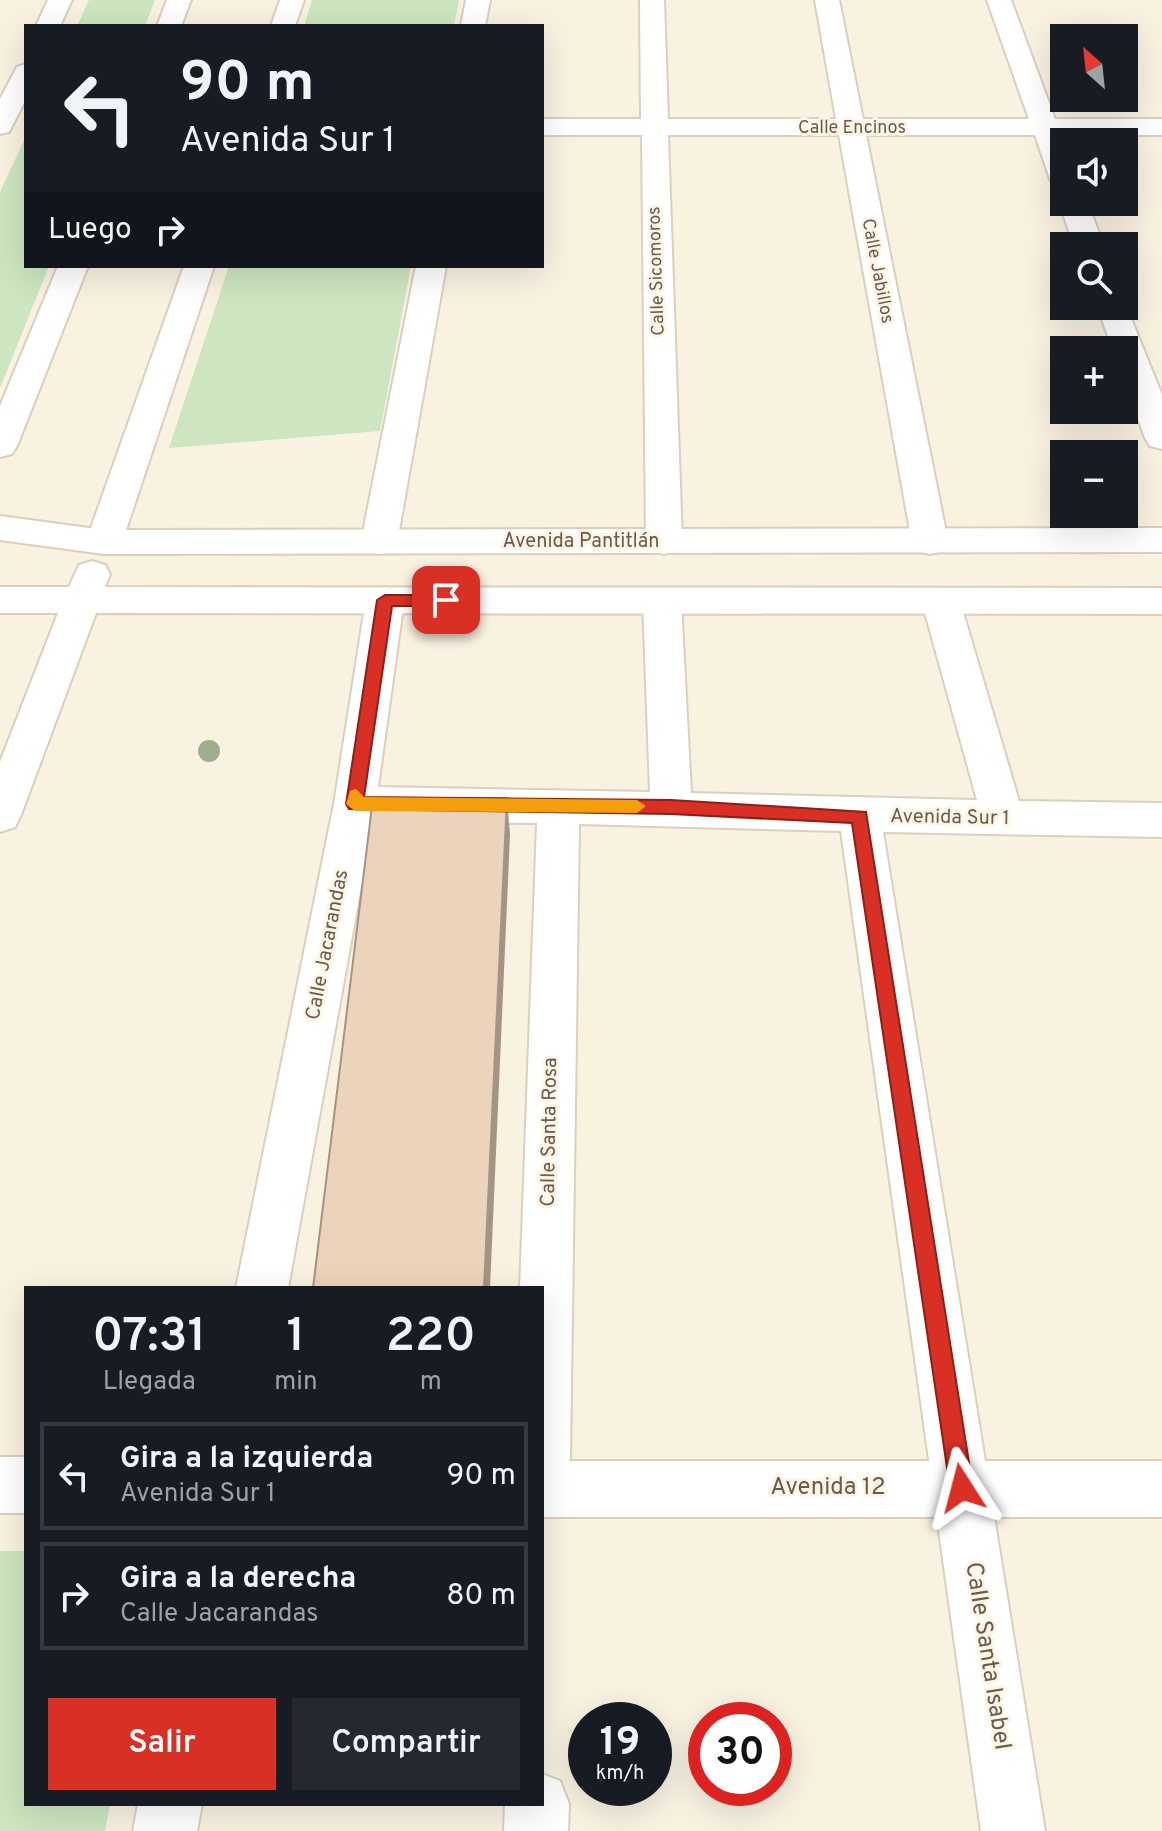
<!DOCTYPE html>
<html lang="es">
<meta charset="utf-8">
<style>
:root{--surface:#171b24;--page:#242831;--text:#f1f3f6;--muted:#9ea1a6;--line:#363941;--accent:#d93025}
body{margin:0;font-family:Overpass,sans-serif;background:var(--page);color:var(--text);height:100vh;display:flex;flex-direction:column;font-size:30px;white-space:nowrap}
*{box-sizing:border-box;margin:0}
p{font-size:26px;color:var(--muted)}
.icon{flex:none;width:44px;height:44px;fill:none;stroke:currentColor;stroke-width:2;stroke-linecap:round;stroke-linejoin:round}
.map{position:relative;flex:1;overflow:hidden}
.panel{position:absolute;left:24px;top:1286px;width:520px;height:520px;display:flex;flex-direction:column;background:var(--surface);border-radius:0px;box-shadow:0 8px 32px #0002}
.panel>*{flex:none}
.hud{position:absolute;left:24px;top:24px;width:520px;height:244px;border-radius:0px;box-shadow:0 8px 32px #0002;background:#171b24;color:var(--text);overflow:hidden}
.needle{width:52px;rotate:333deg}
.fabs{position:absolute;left:1050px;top:24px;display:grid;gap:16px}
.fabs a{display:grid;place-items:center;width:88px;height:88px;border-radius:0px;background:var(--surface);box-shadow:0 8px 32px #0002;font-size:40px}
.speed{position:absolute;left:568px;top:1702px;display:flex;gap:16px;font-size:40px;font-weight:700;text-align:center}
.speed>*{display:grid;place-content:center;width:104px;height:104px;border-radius:50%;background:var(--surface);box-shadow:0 8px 32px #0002;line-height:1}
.speed small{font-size:20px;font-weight:400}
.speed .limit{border:12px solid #d22;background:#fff;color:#111}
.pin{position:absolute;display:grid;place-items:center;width:68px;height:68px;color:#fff;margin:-34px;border-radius:16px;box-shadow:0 4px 12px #0006}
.me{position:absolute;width:88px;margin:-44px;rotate:351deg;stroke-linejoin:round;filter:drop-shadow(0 0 6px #0008)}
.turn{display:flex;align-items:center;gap:28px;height:168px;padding:0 24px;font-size:36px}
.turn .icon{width:104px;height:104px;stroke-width:2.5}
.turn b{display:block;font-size:56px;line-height:68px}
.then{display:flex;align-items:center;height:76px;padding:0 24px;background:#0003;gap:16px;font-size:30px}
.eta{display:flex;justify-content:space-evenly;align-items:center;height:136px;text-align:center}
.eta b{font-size:48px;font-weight:600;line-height:56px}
.primary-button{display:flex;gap:16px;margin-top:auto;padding:16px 24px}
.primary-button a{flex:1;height:92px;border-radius:0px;background:var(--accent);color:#fff;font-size:32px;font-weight:600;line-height:92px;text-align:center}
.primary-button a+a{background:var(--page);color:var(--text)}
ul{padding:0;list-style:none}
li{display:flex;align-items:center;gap:24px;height:108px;margin:0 16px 12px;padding:0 8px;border:4px solid var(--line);border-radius:0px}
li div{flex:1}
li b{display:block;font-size:30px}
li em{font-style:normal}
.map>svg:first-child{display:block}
</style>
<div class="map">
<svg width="1162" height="1831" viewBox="0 0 1162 1831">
<rect width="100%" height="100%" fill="#f9f2e1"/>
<path fill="#cde5c1" d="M 89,0 L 155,0 L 145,26 L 77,26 Z
M 312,0 L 459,0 L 454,26 L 304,26 Z
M 26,136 L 26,266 L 49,266 L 0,388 L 0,192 Z
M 229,266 L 411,266 L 380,431 L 169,448 Z
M 0,1551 L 26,1551 L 26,1804 L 110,1804 L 105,1831 L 0,1831 Z"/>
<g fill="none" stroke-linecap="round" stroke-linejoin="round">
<defs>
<path id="street" d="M 280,0 L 304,0 L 295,26 L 271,26 Z
M 466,0 L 490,0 L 485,26 L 461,26 Z
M 640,0 L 664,0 L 668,119 L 836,119 L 815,0 L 839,0 L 863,119 L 1029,119 L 987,0 L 1011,0 L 1055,119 L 1162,119 L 1162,135 L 1061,135 L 1064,187 L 1054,185 L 1050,179 L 1035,135 L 866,135 L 948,542 L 943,551 L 930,554 L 917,551 L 912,542 L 839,135 L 668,135 L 682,542 L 677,551 L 664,554 L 651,551 L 646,542 L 642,135 L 542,135 L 542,119 L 641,119 Z
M 1064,196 L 1064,202 L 1087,202 L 1104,246 L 1074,246 L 1059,202 Z
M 184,266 L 214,266 L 122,542 L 117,551 L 104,554 L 91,551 L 86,542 Z
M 416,266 L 446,266 L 397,542 L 392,551 L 379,554 L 366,551 L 361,542 Z
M 1124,301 L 1162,395 L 1162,449 L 1150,446 L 1145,438 L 1124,380 L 1124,350 L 1113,350 L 1097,306 L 1124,306 Z
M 385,587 L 398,591 L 404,600 L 378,787 L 650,792 L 643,601 L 649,592 L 662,588 L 675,592 L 681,601 L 691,793 L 977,800 L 922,602 L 928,593 L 941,589 L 954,593 L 960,602 L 1019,801 L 1162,803 L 1162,837 L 883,832 L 1045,1831 L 981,1831 L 841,831 L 579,824 L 570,1459 L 562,1479 L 542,1487 L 542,1288 L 520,1288 L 537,823 L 373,821 L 288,1288 L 236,1288 L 334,804 L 366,600 L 372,591 Z
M 542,1774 L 560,1781 L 569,1804 L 568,1831 L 504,1831 L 505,1804 L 542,1804 Z
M 138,1804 L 202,1804 L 197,1831 L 133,1831 Z"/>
<path id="secondary" d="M 48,0 L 72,0 L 60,26 L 36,26 Z
M 167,0 L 191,0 L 181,26 L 157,26 Z
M 26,64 L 26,99 L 9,132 L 0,134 L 0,99 L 17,67 Z
M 58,266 L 88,266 L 17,446 L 12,454 L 0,457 L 0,406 Z
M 0,516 L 104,530 L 1162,528 L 1162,552 L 104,554 L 0,540 Z
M 92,561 L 105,565 L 110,574 L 105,587 L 1162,588 L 1162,614 L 96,613 L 21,815 L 15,827 L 0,832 L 0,762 L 58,613 L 0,613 L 0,587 L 69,587 L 79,565 Z
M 0,1457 L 26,1457 L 26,1513 L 0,1513 Z
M 542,1461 L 1162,1461 L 1162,1517 L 542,1517 Z"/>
</defs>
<use href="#street" stroke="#dccfbe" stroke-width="4"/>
<use href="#secondary" stroke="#decdba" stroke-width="4"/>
<use href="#street" fill="#fff" fill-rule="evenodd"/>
<use href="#secondary" fill="#fff" fill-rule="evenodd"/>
</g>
<circle fill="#9daf8c" cx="209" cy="751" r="11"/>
<path fill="#a59483" d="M 507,798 L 510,835 L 490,1288 L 484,1288 Z"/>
<path fill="#ecd3bb" stroke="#a59483" stroke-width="2" d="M 373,798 L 507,798 L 484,1288 L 313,1288 Z"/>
<path fill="#d93025" stroke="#8d1f18" stroke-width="2" d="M 385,595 L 446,595 L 454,600 L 446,606 L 392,606 L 364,797 L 671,800 L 866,812 L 973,1488 L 970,1496 L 962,1500 L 953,1496 L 950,1488 L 852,823 L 671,814 L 349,809 L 346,804 L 377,600 Z"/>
<path fill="#f59e0b" d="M 356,789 L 364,797 L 637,800 L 646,806 L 637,813 L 355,811 L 346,804 L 350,791 Z"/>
<g text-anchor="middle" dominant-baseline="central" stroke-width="6" stroke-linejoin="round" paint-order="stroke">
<g font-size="18" fill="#6e5a4b" stroke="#fdf6e6">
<text x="852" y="128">Calle Encinos</text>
<text transform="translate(657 271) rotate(-92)">Calle Sicomoros</text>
<text transform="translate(877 271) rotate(79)">Calle Jabillos</text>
</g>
<g font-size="20" fill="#6e5a4b" stroke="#fdf6e6">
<text x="581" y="542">Avenida Pantitlán</text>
<text transform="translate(950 818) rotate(1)">Avenida Sur 1</text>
<text transform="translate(328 945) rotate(-79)">Calle Jacarandas</text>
<text transform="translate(550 1132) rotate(-89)">Calle Santa Rosa</text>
</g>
<g font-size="24" fill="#6e5a4b" stroke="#fdf6e6">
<text x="828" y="1488">Avenida 12</text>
<text transform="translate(987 1656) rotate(81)">Calle Santa Isabel</text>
</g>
</g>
</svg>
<div class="fabs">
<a><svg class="needle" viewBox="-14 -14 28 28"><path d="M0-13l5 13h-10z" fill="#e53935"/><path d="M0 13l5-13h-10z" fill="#9ea1a6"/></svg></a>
<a><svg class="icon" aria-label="sound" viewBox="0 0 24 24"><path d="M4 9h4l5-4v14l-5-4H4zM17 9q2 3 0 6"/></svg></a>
<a><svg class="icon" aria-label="search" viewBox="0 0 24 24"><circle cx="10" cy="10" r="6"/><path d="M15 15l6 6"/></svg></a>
<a>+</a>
<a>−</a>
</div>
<div class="speed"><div>19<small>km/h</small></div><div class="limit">30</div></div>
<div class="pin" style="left:446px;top:600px;background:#d93025"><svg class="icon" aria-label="arrive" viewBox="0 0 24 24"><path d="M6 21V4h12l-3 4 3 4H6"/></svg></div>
<svg class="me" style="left:962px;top:1488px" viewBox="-20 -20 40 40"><path d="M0-17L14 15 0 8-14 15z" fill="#d93025" stroke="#fff" stroke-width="4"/></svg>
<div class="hud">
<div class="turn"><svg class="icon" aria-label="left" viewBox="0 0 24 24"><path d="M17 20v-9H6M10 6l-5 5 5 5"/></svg><div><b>90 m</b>Avenida Sur 1</div></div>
<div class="then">Luego<svg class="icon" aria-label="right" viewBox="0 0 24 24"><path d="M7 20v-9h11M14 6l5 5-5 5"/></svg></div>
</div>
<section class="panel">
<div class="eta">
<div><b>07:31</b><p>Llegada</p></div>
<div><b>1</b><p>min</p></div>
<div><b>220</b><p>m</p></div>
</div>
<ul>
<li><svg class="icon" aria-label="left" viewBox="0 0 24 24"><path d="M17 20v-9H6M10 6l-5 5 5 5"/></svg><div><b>Gira a la izquierda</b><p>Avenida Sur 1</p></div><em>90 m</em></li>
<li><svg class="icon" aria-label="right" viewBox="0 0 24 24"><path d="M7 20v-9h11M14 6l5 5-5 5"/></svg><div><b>Gira a la derecha</b><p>Calle Jacarandas</p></div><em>80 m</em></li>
</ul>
<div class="primary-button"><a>Salir</a><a>Compartir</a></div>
</section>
</div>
